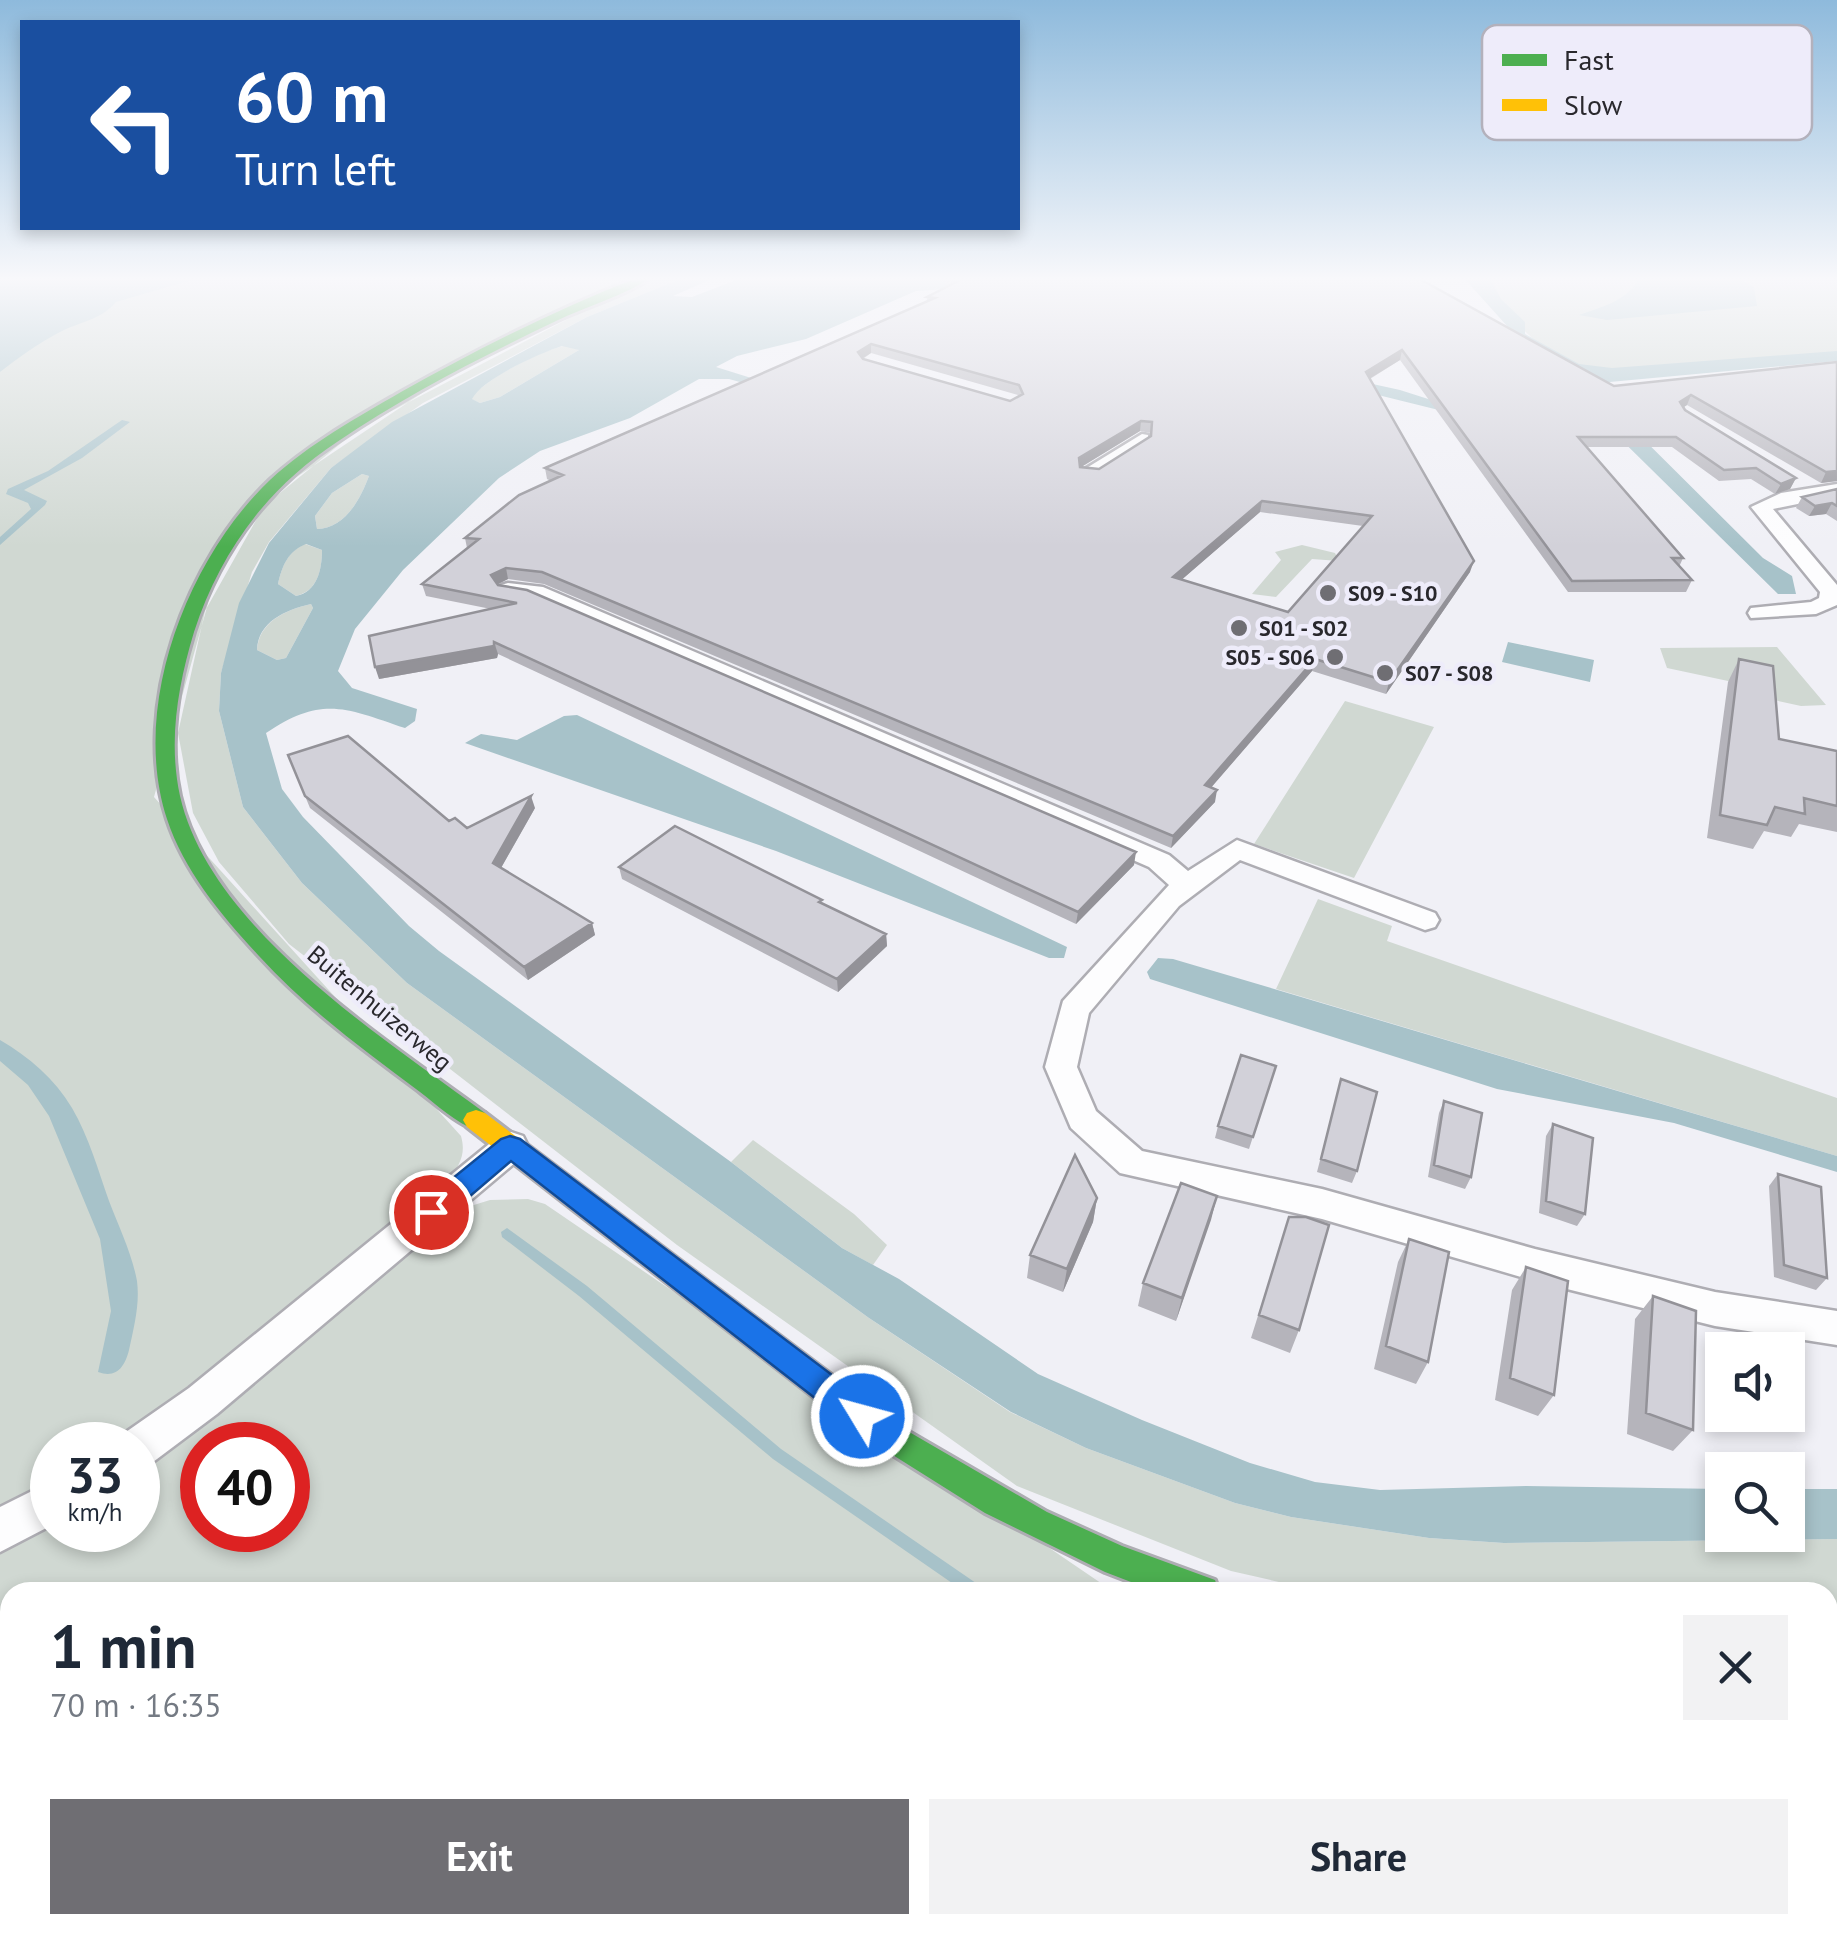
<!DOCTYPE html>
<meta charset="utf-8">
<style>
:root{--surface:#fff;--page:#f2f2f3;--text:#1f2937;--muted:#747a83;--accent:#6f6e73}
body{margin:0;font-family:"PT Sans",sans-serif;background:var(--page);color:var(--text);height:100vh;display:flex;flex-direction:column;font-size:38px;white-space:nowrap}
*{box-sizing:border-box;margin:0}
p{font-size:32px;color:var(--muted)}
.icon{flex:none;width:55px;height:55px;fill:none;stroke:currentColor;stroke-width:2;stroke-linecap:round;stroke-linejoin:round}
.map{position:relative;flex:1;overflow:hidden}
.sheet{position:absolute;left:0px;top:1582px;width:1838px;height:352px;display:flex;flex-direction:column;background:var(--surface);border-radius:30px 30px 0 0;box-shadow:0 5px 15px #0003}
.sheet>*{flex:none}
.guide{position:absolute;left:20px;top:20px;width:1000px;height:210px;border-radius:0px;box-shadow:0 5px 15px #0003;background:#1a4fa0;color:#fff;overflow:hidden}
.tools{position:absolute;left:1705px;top:1332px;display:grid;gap:20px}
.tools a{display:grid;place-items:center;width:100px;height:100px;border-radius:0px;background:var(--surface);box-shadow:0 5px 15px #0003;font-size:50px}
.speed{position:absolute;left:30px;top:1422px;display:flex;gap:20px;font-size:50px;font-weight:700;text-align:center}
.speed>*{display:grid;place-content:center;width:130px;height:130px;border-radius:50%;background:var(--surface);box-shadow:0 5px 15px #0003;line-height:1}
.speed small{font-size:25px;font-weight:400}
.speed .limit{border:15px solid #d22;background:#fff;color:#111}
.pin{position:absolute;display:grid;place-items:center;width:85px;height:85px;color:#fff;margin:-42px;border:5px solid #fff;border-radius:50%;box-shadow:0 2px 10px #0007}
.me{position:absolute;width:110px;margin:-55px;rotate:307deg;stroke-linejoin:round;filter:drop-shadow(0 0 8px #0008)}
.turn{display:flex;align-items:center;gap:35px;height:210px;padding:0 50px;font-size:45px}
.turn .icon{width:130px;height:130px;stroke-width:2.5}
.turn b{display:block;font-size:70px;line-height:85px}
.round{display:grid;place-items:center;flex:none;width:105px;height:105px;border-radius:0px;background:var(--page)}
.summary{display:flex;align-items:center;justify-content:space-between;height:170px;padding:0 50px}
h1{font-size:60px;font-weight:800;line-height:75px}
.button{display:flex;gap:20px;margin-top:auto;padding:20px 50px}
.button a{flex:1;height:115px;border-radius:0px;background:var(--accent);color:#fff;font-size:40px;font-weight:800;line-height:115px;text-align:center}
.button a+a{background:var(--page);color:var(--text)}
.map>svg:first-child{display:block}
</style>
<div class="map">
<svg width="1837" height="1934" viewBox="0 0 1837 1934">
<rect width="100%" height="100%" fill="#f0f0f6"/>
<path fill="#d0d8d2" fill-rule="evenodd" d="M 0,277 L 636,277 L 512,333 L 231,521 L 154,797 L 461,1136 C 466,1154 460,1163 451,1178 L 176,1401 L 113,1445 L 52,1445 L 52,1482 L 0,1509 Z
M 657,277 L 685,277 L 587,317 L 423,403 L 331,468 L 269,542 L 252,572 L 221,673 L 219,711 L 243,807 L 302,883 L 407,983 L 869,1318 L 1010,1412 L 1086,1448 L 1235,1503 L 1291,1517 L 1429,1538 L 1504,1543 L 1837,1539 L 1837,1609 L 1828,1609 L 1828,1592 L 1323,1592 L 1231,1571 L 1017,1486 L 677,1245 L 289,944 L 219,862 L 193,813 L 178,733 L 205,611 L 264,506 L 361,427 L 633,285 Z
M 1468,277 L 1837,277 L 1837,355 L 1573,377 Z
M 569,345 L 579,350 L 500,397 L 480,403 L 471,399 C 482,380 547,347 569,345 Z
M 362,474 L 369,476 C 360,500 345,528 317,529 L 315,516 L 332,493 Z
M 305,544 L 322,550 C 322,569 318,591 296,596 L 278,584 C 282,566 288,551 305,544 Z
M 1302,545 L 1335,553 L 1339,561 L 1312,559 L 1276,597 L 1252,594 L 1281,560 L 1275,552 Z
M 311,604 L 313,608 L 286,658 L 277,660 L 257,650 C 259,622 285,610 311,604 Z
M 1777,647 L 1826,705 L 1801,706 L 1765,698 L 1761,688 L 1667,668 L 1660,648 Z
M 1345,701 L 1434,727 L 1354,878 L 1254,844 Z
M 1318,899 L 1392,926 L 1387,941 L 1837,1098 L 1837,1156 L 1276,989 Z
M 753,1140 L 854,1214 L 887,1245 L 873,1265 L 842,1248 L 731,1162 Z
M 528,1199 L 545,1204 L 1114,1592 L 10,1592 L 10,1925 L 1828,1925 L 1828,1676 L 1837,1676 L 1837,1934 L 0,1934 L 0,1549 L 52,1523 L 52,1530 L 138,1530 L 138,1470 L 204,1421 L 461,1209 L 490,1200 ZM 202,1445 L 288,1445 L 288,1530 L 202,1530 Z"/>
<path fill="#a7c2c9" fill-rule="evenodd" d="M 0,277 L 202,277 L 116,302 C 101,320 79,322 60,332 C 39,343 19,357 0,372 Z
M 685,277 L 716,277 L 673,296 L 692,297 L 736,280 L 731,277 L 938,277 L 1249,357 L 1400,390 L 1472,413 L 1471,418 L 966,293 L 946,289 L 916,291 L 806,339 L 737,356 L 716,367 L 929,434 L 729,379 L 699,379 L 630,418 L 540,451 L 499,478 L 403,570 L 355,629 L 338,671 L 352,688 L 417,709 L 415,721 L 405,728 C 346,708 322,695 266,733 L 282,789 L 303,817 L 409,926 L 439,951 L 731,1162 L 842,1248 L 899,1279 L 1038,1374 L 1142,1420 L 1250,1463 L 1315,1482 L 1380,1490 L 1526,1486 L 1722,1489 L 1722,1535 L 1788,1535 L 1788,1489 L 1837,1489 L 1837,1539 L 1504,1543 L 1429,1538 L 1291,1517 L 1235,1503 L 1086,1448 L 1011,1412 L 869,1318 L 407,983 L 302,883 L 243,807 L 219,711 L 221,673 L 239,603 L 269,543 L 331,468 L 392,422 L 587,317 ZM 562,346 L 579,350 L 500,397 L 480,403 L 472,399 C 482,379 540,353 562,346 ZM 362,474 L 369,476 C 360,500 345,528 317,529 L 315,516 L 332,493 ZM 306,544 L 322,550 C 322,570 317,592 296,596 L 278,584 C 282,566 288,551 306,544 ZM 311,604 L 313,608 L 286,658 L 277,660 L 257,650 C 258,622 285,610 311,604 Z
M 1463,277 L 1489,277 L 1501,299 L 1525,322 L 1525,334 L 1579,364 L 1612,368 L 1837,351 L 1837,361 L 1588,384 L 1763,558 L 1792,576 L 1796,594 L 1778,594 L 1516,336 Z
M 1640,277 L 1735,277 L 1754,287 L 1757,306 L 1607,320 L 1579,315 C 1602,307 1629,300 1640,277 Z
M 122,420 L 130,422 L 82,458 L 24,490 L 47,501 L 45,505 L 0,545 L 0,537 L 31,509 L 28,503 L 6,494 L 8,489 L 48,471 Z
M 1508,642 L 1594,660 L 1590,682 L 1502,662 Z
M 577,715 L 1067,947 L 1064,958 L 1049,958 L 776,851 L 465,743 L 481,734 L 517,740 L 564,716 Z
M 1158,958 L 1173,959 L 1837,1156 L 1837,1172 L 1674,1123 L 1497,1089 L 1150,979 L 1147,972 Z
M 0,1040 C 29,1057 55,1079 72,1108 C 89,1137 98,1170 109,1201 C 119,1227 132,1254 137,1281 C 140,1304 134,1327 129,1350 C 125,1366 117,1379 98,1372 L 111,1311 L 100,1239 L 49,1116 L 28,1085 L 0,1061 Z
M 507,1228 L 587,1286 L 781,1449 L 989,1592 L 965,1592 L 773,1459 L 579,1296 L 502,1237 L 501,1232 Z"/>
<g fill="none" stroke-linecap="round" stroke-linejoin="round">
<defs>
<path id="lane" d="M 1142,434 L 1148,435 L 1148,443 L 1096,476 L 1082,476 L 1080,472 Z
M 1837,484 L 1837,496 L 1773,509 L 1837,585 L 1837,605 L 1816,614 L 1751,618 L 1748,613 L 1751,608 L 1811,602 L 1819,598 L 1820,592 L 1751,507 L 1781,493 Z
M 508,583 L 543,587 L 1169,855 L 1188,871 L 1237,840 L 1435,913 L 1439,920 L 1435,927 L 1425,930 L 1240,860 L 1179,906 L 1089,1013 L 1077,1067 L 1096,1111 L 1142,1151 L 1322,1189 L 1535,1249 L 1715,1292 L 1837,1311 L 1837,1345 L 1715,1326 L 1535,1281 L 1322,1219 L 1120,1173 L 1071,1128 L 1045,1067 L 1063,1001 L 1169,885 L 1149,867 L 531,598 L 501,593 L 497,589 L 501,585 Z
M 511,1132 L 523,1136 L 528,1146 L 523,1156 L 217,1414 L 153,1462 L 138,1468 L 138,1445 L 119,1445 L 123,1434 L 189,1388 L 499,1136 Z
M 52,1481 L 52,1525 L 0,1552 L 0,1507 Z"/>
<path id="fast" d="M 639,277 L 652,277 C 624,296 587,306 556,321 C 481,357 406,395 337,442 C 267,488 220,552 194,632 C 178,685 168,741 180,796 C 210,928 382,1037 485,1113 L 489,1120 L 485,1127 L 476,1130 C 456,1123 437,1105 420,1092 C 364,1050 306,1008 259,956 C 222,916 184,871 167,819 C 130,707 187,559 270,480 C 309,444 356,418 401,392 C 478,349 557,309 639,277 Z
M 880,1415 L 1047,1512 L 1122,1546 L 1215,1580 L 1219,1592 L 1157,1592 L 1105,1572 L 985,1513 L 869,1440 L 865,1430 L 869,1420 Z
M 1828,1625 L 1837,1625 L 1837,1659 L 1828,1659 Z"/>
<path id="slow" d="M 476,1110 L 485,1113 L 891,1420 L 895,1430 L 891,1440 L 880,1445 L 869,1440 L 467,1127 L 463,1120 L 467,1113 Z"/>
</defs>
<use href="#lane" stroke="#aeadb3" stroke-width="5"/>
<use href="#fast" stroke="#aeadb3" stroke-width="6"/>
<use href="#slow" stroke="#aeadb3" stroke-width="6"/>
<use href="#lane" fill="#fdfdfe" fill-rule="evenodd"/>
<use href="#fast" fill="#4caf50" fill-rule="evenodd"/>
<use href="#slow" fill="#ffc107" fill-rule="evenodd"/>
</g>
<path fill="#b5b4bb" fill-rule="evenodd" d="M 927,277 L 1416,277 L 1614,386 L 1837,362 L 1837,481 L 1821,483 L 1687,405 L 1684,407 L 1685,410 L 1796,478 L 1790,489 L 1775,494 L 1751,479 L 1719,481 L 1672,447 L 1587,447 L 1683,558 L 1679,567 L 1692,580 L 1686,592 L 1568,592 L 1400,360 L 1370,379 L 1470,572 L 1386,694 L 1312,671 L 1211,787 L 1215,802 L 1171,848 L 544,584 L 508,579 L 497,585 L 1134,865 L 1076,924 L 498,654 L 497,658 L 379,679 L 491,609 L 426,596 L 422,584 L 467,548 L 465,538 L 551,481 L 547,479 L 545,468 L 927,302 L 927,297 L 952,285 ZM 871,353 L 1018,395 L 1019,397 L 1010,401 L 863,359 ZM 1140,431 L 1151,433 L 1151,436 L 1099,469 L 1081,467 ZM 1260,512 L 1363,526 L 1288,612 L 1181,580 Z
M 1837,489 L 1837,521 L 1826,514 L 1809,516 L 1796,508 L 1802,497 Z
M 1739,659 L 1779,739 L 1837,751 L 1837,832 L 1799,824 L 1791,837 L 1764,831 L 1753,849 L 1707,838 L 1728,682 Z
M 288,755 L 467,828 L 535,808 L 501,868 L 592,923 L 595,935 L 528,980 L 310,808 Z
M 619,867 L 822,904 L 886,934 L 887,946 L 838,992 L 622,879 Z
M 1276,1066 L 1249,1149 L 1215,1138 L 1218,1126 Z
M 1341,1079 L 1357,1171 L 1352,1183 L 1317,1172 Z
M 1444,1101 L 1471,1177 L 1465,1189 L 1428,1177 L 1439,1113 Z
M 1553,1124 L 1585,1214 L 1577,1226 L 1539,1213 L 1546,1136 Z
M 1778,1174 L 1827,1278 L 1816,1290 L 1774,1277 L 1769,1186 Z
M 1217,1196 L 1176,1321 L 1138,1306 L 1143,1283 Z
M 1097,1198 L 1093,1222 L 1063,1292 L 1027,1278 L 1030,1255 Z
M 1289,1217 L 1299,1330 L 1290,1353 L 1251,1338 Z
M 1409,1239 L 1428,1362 L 1416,1384 L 1374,1369 L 1398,1262 Z
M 1526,1267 L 1554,1395 L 1538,1416 L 1495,1400 L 1512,1290 Z
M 1653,1296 L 1693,1430 L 1673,1451 L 1627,1434 L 1635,1319 Z"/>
<path fill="#939298" d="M 871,344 L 871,353 L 858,361 L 858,352 Z
M 1402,350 L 1400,360 L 1364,382 L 1366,372 Z
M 1691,395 L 1687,405 L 1676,412 L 1680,402 Z
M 1141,421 L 1140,431 L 1078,469 L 1079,458 Z
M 1837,471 L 1837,481 L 1821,483 L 1826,472 Z
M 1796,478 L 1790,489 L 1775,494 L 1781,484 Z
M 1262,501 L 1260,512 L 1171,589 L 1173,577 Z
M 1832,503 L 1826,514 L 1809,516 L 1815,506 Z
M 1474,561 L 1470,572 L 1386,694 L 1389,682 Z
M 506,568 L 508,579 L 494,586 L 491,575 Z
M 494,642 L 498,654 L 497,658 L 379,679 L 375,667 Z
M 1315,659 L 1312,671 L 1203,797 L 1205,785 Z
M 1217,790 L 1215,802 L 1171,848 L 1173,836 Z
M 531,796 L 535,808 L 497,875 L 493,863 Z
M 1136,852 L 1134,865 L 1076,924 L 1078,912 Z
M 592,923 L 595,935 L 528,980 L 524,967 Z
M 886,934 L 887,946 L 838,992 L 837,979 Z
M 1217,1196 L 1211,1220 L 1176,1321 L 1182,1298 Z
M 1097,1198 L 1093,1222 L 1063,1292 L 1067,1269 Z"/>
<path fill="#d2d1d9" stroke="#939298" stroke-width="2.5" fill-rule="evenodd" d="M 954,277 L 1416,277 L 1614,386 L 1837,362 L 1837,471 L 1826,472 L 1691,395 L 1680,402 L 1685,410 L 1796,478 L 1781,484 L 1756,468 L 1724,470 L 1676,437 L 1578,437 L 1683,558 L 1672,558 L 1692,580 L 1572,581 L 1402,350 L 1366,372 L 1474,561 L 1389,682 L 1315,659 L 1205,785 L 1217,790 L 1173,836 L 542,572 L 506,568 L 491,575 L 498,585 L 527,590 L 1136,852 L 1078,912 L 494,642 L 494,646 L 375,667 L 369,636 L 517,603 L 422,584 L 479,539 L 465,538 L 519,495 L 563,475 L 545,468 L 935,298 L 927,297 L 962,279 ZM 871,344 L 1019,385 L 1023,394 L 1010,401 L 863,359 L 858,352 ZM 1141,421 L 1152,422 L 1151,436 L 1099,469 L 1080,467 L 1079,458 ZM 1262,501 L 1372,516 L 1288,612 L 1173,577 Z
M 1837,489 L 1837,506 L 1832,503 L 1815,506 L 1802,497 Z
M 1739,659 L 1773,666 L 1779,739 L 1837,751 L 1837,806 L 1804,798 L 1805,814 L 1775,807 L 1767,825 L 1720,815 Z
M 348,736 L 449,821 L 455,818 L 467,828 L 531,796 L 493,863 L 592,923 L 524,967 L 305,796 L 288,755 Z
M 675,826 L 822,900 L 819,902 L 886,934 L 837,979 L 619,867 Z
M 1241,1055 L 1276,1066 L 1253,1137 L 1218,1126 Z
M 1341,1079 L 1377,1092 L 1357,1171 L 1321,1159 Z
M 1444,1101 L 1482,1113 L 1471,1177 L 1434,1165 Z
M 1553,1124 L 1593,1138 L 1585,1214 L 1546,1201 Z
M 1075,1155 L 1097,1198 L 1067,1269 L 1030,1255 Z
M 1778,1174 L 1821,1187 L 1827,1278 L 1784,1265 Z
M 1181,1183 L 1217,1196 L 1182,1298 L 1143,1283 Z
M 1289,1217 L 1306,1217 L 1329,1225 L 1299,1330 L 1259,1315 Z
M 1409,1239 L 1449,1252 L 1428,1362 L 1386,1346 Z
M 1526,1267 L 1568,1281 L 1554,1395 L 1510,1378 Z
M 1653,1296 L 1696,1311 L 1693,1430 L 1646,1413 Z"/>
<linearGradient id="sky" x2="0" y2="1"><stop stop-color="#8ebadc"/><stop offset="0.51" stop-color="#f8f8fb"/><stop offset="1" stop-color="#f8f8fb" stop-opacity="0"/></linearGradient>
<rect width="1837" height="547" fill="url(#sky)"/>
<path fill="#1a73e8" stroke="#114b97" stroke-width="2.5" d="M 510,1136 L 520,1139 L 873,1406 L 878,1416 L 873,1427 L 862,1431 L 852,1427 L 511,1161 L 441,1221 L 431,1224 L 421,1221 L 417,1212 L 421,1204 L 501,1139 Z"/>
<g fill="#6f6e73" stroke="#eeecfa" stroke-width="4">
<circle cx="1328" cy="593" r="10"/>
<circle cx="1239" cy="628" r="10"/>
<circle cx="1335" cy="657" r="10"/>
<circle cx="1385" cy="673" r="10"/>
</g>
<g text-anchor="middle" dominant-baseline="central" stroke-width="9" stroke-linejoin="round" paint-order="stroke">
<g font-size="22" font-weight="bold" fill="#29282d" stroke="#eeecfa" text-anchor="start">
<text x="1348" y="593">S09 - S10</text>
<text x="1259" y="628">S01 - S02</text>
<text x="1315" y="657" text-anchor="end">S05 - S06</text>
<text x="1405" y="673">S07 - S08</text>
</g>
<g font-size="25" fill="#29282d" stroke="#eeecfa">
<text transform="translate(380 1008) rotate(40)">Buitenhuizerweg</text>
</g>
</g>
<rect x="1482" y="25" width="330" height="115" rx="15" fill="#eeecfa" stroke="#b3b1bc" stroke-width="2.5"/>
<rect x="1502" y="54" width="45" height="12" fill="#4caf50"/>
<rect x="1502" y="99" width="45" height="12" fill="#ffc107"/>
<g font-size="28" fill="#29282d">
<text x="1564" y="70">Fast</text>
<text x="1564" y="115">Slow</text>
</g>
</svg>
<div class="tools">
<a><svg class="icon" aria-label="sound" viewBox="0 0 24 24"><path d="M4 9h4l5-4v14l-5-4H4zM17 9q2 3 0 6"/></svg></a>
<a><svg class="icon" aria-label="search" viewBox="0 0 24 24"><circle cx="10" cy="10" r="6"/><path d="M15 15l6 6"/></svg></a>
</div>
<div class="speed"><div>33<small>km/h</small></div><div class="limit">40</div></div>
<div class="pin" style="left:431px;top:1212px;background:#d93025"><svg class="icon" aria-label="arrive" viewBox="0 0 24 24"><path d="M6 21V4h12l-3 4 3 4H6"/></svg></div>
<svg class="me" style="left:862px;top:1416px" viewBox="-20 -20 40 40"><circle r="17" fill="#1a73e8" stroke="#fff" stroke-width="3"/><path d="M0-11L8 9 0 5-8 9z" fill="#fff"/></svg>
<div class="guide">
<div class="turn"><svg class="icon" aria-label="left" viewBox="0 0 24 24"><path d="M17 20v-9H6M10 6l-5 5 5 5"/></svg><div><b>60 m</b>Turn left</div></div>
</div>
<section class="sheet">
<div class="summary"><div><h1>1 min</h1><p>70 m · 16:35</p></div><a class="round"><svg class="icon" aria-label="close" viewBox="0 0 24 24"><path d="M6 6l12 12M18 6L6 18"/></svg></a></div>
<div class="button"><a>Exit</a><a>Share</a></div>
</section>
</div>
